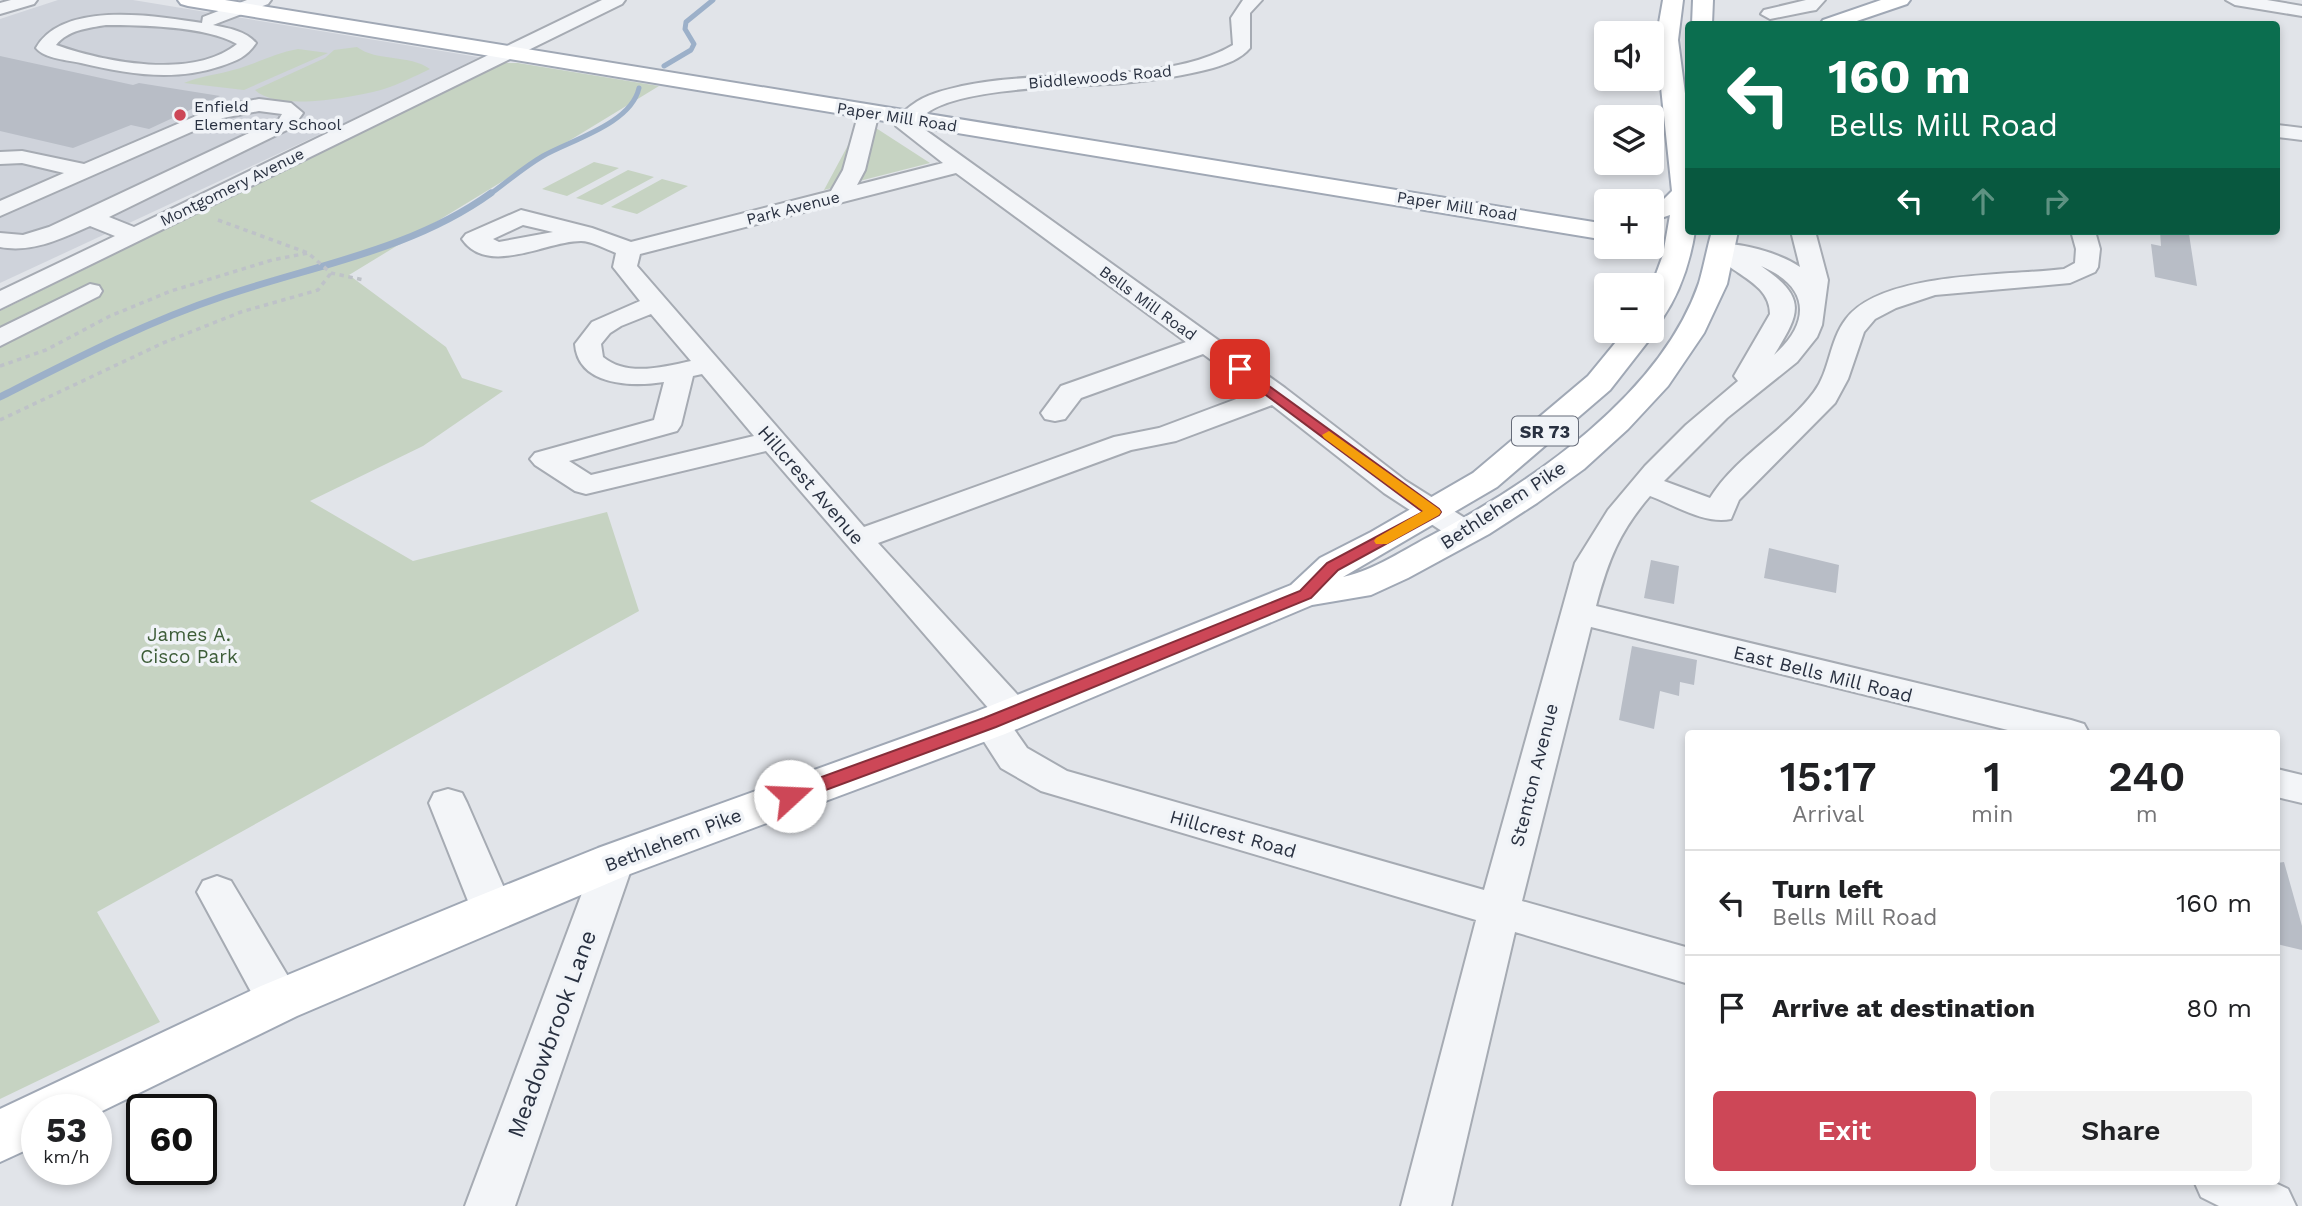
<!DOCTYPE html>
<meta charset="utf-8">
<style>
:root{--surface:#fff;--page:#f2f2f2;--text:#202124;--muted:#757577;--line:#e0e0e0;--accent:#cd4757}
body{margin:0;font-family:"Work Sans",sans-serif;background:var(--page);color:var(--text);height:100vh;display:flex;flex-direction:column;font-size:26px;white-space:nowrap}
*{box-sizing:border-box;margin:0}
p{font-size:23px;color:var(--muted)}
.icon{flex:none;width:38px;height:38px;fill:none;stroke:currentColor;stroke-width:2;stroke-linecap:round;stroke-linejoin:round}
.map{position:relative;flex:1;overflow:hidden}
.panel{position:absolute;left:1685px;top:730px;width:595px;height:455px;display:flex;flex-direction:column;background:var(--surface);border-radius:7px;box-shadow:0 4px 10px #0003}
.panel>*{flex:none}
.hud{position:absolute;left:1685px;top:21px;width:595px;height:214px;border-radius:7px;box-shadow:0 4px 10px #0003;background:#0b6e4f;color:#fff;overflow:hidden}
.controls{position:absolute;left:1594px;top:21px;display:grid;gap:14px}
.controls a{display:grid;place-items:center;width:70px;height:70px;border-radius:7px;background:var(--surface);box-shadow:0 4px 10px #0003;font-size:35px}
.speed{position:absolute;left:21px;top:1094px;display:flex;gap:14px;font-size:35px;font-weight:700;text-align:center}
.speed>*{display:grid;place-content:center;width:91px;height:91px;border-radius:50%;background:var(--surface);box-shadow:0 4px 10px #0003;line-height:1}
.speed small{font-size:18px;font-weight:400}
.speed .limit{border:4px solid #111;border-radius:10px;background:#fff;color:#111}
.pin{position:absolute;display:grid;place-items:center;width:60px;height:60px;color:#fff;margin:-30px;border-radius:14px;box-shadow:0 4px 10px #0006}
.me{position:absolute;width:77px;margin:-38px;rotate:70deg;stroke-linejoin:round;filter:drop-shadow(0 0 5px #0008)}
.turn{display:flex;align-items:center;gap:24px;height:147px;padding:0 28px;font-size:32px}
.turn .icon{width:91px;height:91px;stroke-width:2.5}
.turn b{display:block;font-size:49px;line-height:60px}
.lanes{display:flex;align-items:center;height:66px;padding:0 28px;background:#0003;justify-content:center;gap:35px;direction:ltr}
.lanes .off{opacity:.35}
.eta{display:flex;justify-content:space-evenly;align-items:center;height:119px;text-align:center}
.eta b{font-size:42px;font-weight:600;line-height:49px}
.primary-button{display:flex;gap:14px;margin-top:auto;padding:14px 28px}
.primary-button a{flex:1;height:80px;border-radius:7px;background:var(--accent);color:#fff;font-size:28px;font-weight:600;line-height:80px;text-align:center}
.primary-button a+a{background:var(--page);color:var(--text)}
ul{padding:0;list-style:none}
li{display:flex;align-items:center;gap:21px;height:105px;padding:0 28px;border-top:2px solid var(--line)}
li div{flex:1}
li b{display:block;font-size:26px}
li em{font-style:normal}
.map>svg:first-child{display:block}
</style>
<div class="map">
<svg width="2302" height="1206" viewBox="0 0 2302 1206">
<rect width="100%" height="100%" fill="#e1e4e9"/>
<path fill="#cfd3db" d="M 58,0 L 133,0 L 484,58 L 0,283 L 0,19 Z"/>
<path fill="#c6d3c2" d="M 357,47 C 377,62 409,54 430,69 C 415,76 400,84 384,89 C 357,97 277,112 255,90 L 325,58 L 334,50 Z
M 298,49 L 328,53 L 244,90 L 184,83 C 200,76 216,75 233,70 C 256,64 275,53 298,49 Z
M 504,63 L 518,63 L 659,86 L 349,275 L 446,347 L 462,378 L 503,391 L 423,446 L 310,501 L 413,561 L 607,512 L 639,611 L 97,912 L 160,1022 L 0,1099 L 0,311 L 492,67 Z
M 862,119 L 930,163 L 824,190 Z
M 594,162 L 619,168 L 567,196 L 542,189 Z
M 628,170 L 654,177 L 602,205 L 576,198 Z
M 662,179 L 688,186 L 637,214 L 611,207 Z"/>
<g fill="none" stroke-linecap="round" stroke-linejoin="round">
<path stroke="#9cb0c9" stroke-width="5" d="M 664,66 L 691,50 L 694,44 L 685,29 L 686,22 L 713,0
M 489,195 C 507,182 524,167 543,156 C 571,140 631,124 639,88"/>
<path stroke="#9cb0c9" stroke-width="7" d="M 0,397 C 73,360 146,322 224,296 C 315,265 412,250 491,193"/>
</g>
<path fill="#b8bdc6" d="M 0,56 L 133,85 L 139,83 L 220,96 L 149,129 L 131,125 L 73,148 L 0,131 Z
M 2160,231 L 2189,234 L 2197,286 L 2155,277 L 2151,244 L 2161,246 Z
M 1769,548 L 1839,565 L 1836,593 L 1764,578 Z
M 1651,560 L 1679,566 L 1674,604 L 1644,598 Z
M 1632,646 L 1697,660 L 1694,685 L 1680,682 L 1679,696 L 1660,691 L 1654,729 L 1619,720 Z
M 2284,862 L 2302,926 L 2302,950 L 2277,944 L 2277,863 Z"/>
<g fill="none" stroke-linecap="round" stroke-linejoin="round">
<defs>
<path id="minor" d="M 11,0 L 37,0 L 34,4 L 0,14 L 0,3 Z
M 247,0 L 271,0 L 268,4 L 213,25 C 228,28 246,31 256,43 C 247,57 236,61 221,66 C 173,82 129,74 81,63 C 68,60 45,59 36,48 C 63,0 156,16 202,23 L 203,17 ZM 106,25 C 141,25 206,26 237,44 C 193,80 104,62 56,45 C 68,30 88,28 106,25 Z
M 602,0 L 625,0 L 622,4 L 0,309 L 0,291 L 115,236 L 90,226 C 61,239 32,253 0,247 L 0,233 L 23,235 L 49,227 L 279,119 L 282,114 L 259,111 L 223,118 L 0,216 L 0,201 L 64,173 L 22,163 L 0,164 L 0,152 L 22,151 L 84,164 L 217,107 L 259,99 L 291,103 L 303,113 L 293,127 L 109,217 L 134,227 Z
M 1243,0 L 1262,0 L 1250,13 L 1250,48 C 1241,59 1226,64 1213,68 C 1184,76 1153,80 1123,83 C 1081,87 935,85 917,124 L 1285,388 L 1406,481 L 1476,525 L 1481,532 L 1476,539 L 1465,541 L 1454,539 L 1384,493 L 1272,405 L 1176,441 L 1131,450 L 878,543 L 1026,704 L 1031,713 L 1026,722 L 1011,725 L 1027,748 L 1067,771 L 1484,890 L 1575,563 L 1608,510 L 1645,466 L 1686,425 L 1738,381 L 1734,376 L 1770,314 C 1770,290 1748,280 1730,267 L 1727,262 L 1729,258 L 1715,255 L 1711,250 L 1715,245 C 1736,240 1782,254 1800,267 L 1791,231 L 1815,231 L 1828,280 L 1822,325 L 1817,337 L 1797,362 L 1727,418 L 1664,481 L 1710,498 C 1736,456 1785,431 1814,392 C 1830,371 1829,341 1846,319 C 1882,271 2009,276 2064,269 L 2075,263 L 2076,249 L 2071,231 L 2095,231 L 2100,249 L 2098,267 L 2095,272 L 2070,283 L 1935,295 L 1896,308 L 1875,319 L 1864,332 L 1848,379 L 1835,403 L 1739,500 L 1731,519 C 1706,525 1674,505 1650,496 C 1619,532 1608,561 1596,606 L 2071,720 L 2084,724 L 2089,733 L 2020,733 L 1591,627 L 1522,901 L 1689,948 L 1689,984 L 1515,932 L 1451,1206 L 1401,1206 L 1476,920 L 1041,791 L 1001,768 L 972,723 L 977,714 L 990,710 L 766,451 L 586,494 L 575,491 L 535,465 L 530,459 L 535,453 L 654,420 L 664,382 C 632,387 578,386 575,344 L 592,322 L 640,301 L 613,267 L 616,253 C 606,249 591,241 581,241 C 546,241 488,277 462,239 L 466,234 L 521,210 L 592,228 L 631,242 L 831,191 L 843,170 L 859,112 L 862,108 L 876,108 L 879,112 L 865,170 L 857,185 L 943,163 L 896,126 C 900,118 904,110 912,105 C 926,94 945,90 962,86 C 1042,68 1164,86 1233,45 L 1231,18 ZM 956,173 L 1186,342 L 1061,386 L 1041,413 L 1045,419 L 1055,421 L 1065,419 L 1081,398 L 1203,354 L 1255,392 L 1159,428 L 1114,437 L 864,527 L 637,266 L 640,254 ZM 523,225 L 553,232 L 499,242 L 493,239 ZM 1761,266 C 1809,286 1812,321 1774,355 C 1800,313 1808,298 1761,266 ZM 651,314 L 691,361 C 663,367 627,377 603,357 L 601,344 L 610,333 L 621,326 ZM 702,374 L 754,436 L 591,475 L 569,461 L 677,431 L 681,425 L 693,376 Z
M 1806,0 L 1825,0 L 1816,10 L 1810,11 L 1770,19 L 1761,14 L 1764,10 Z
M 2226,0 L 2267,0 L 2302,6 L 2302,16 L 2235,5 Z
M 2277,125 L 2302,128 L 2302,140 L 2277,137 Z
M 90,284 L 99,286 L 102,291 L 99,296 L 0,346 L 0,328 Z
M 2277,769 L 2302,775 L 2302,803 L 2277,797 Z
M 448,789 L 462,793 L 467,803 L 514,911 L 508,923 L 493,928 L 478,923 L 472,911 L 429,803 L 434,793 Z
M 614,845 L 628,850 L 634,861 L 515,1206 L 465,1206 L 594,861 L 600,850 Z
M 217,876 L 231,881 L 295,988 L 301,1001 L 295,1014 L 279,1020 L 263,1014 L 197,892 L 203,881 Z
M 2194,1181 L 2271,1181 L 2288,1189 L 2296,1206 L 2219,1206 L 2201,1197 Z"/>
<path id="major" d="M 178,0 L 225,0 L 1606,224 L 1606,240 L 188,6 L 181,4 Z
M 1663,0 L 1683,0 L 1678,40 L 1689,124 L 1689,231 L 1695,231 C 1690,262 1680,293 1662,319 L 1652,322 L 1652,285 L 1663,255 L 1670,215 L 1652,221 L 1652,204 L 1664,199 L 1672,191 L 1656,40 Z
M 1693,0 L 1713,0 L 1712,24 L 1692,24 Z
M 1881,0 L 1910,0 L 1907,4 L 1848,24 L 1820,24 L 1823,20 Z
M 1712,231 L 1738,231 L 1727,284 L 1704,333 L 1668,386 L 1628,429 L 1584,469 L 1537,503 L 1489,534 L 1408,578 L 1371,595 L 1312,605 L 1005,734 L 630,874 L 297,1016 L 96,1114 L 96,1110 L 37,1110 L 37,1145 L 0,1162 L 0,1109 L 261,986 L 476,897 L 598,848 L 975,712 L 1291,585 L 1320,558 L 1371,532 L 1473,473 L 1588,376 L 1625,331 L 1652,331 L 1652,325 L 1656,331 L 1610,390 L 1497,487 L 1343,577 C 1375,570 1405,549 1434,534 C 1534,481 1661,394 1699,283 C 1704,266 1707,248 1712,231 Z"/>
</defs>
<use href="#minor" stroke="#a6abb3" stroke-width="4"/>
<use href="#major" stroke="#a0a8b5" stroke-width="4"/>
<path stroke="#bec2c8" stroke-width="3.5" stroke-dasharray="4.5 4.5" stroke-linecap="butt" d="M 218,220 L 308,253 L 331,273 L 364,280
M 0,366 L 46,350 L 110,316 L 171,291 L 272,260 L 308,253
M 0,420 L 163,343 L 241,312 L 318,290 L 331,273"/>
<use href="#minor" fill="#f3f5f8" fill-rule="evenodd"/>
<use href="#major" fill="#fff" fill-rule="evenodd"/>
</g>
<path fill="#cd4757" stroke="#852e39" stroke-width="2" d="M 1240,365 L 1439,509 L 1441,512 L 1439,515 L 1338,570 L 1311,598 L 996,727 L 796,801 L 783,801 L 781,796 L 783,791 L 984,718 L 1300,591 L 1327,563 L 1423,512 L 1235,372 L 1234,369 Z"/>
<path fill="#f59e0b" d="M 1329,431 L 1439,509 L 1441,512 L 1439,515 L 1387,544 L 1376,544 L 1374,541 L 1376,538 L 1423,511 L 1324,438 L 1322,435 Z"/>
<circle fill="#cd4757" stroke="#f0f3f7" stroke-width="2.5" cx="180" cy="115" r="7"/>
<g text-anchor="middle" dominant-baseline="central" stroke-width="7" stroke-linejoin="round" paint-order="stroke">
<g font-size="16" fill="#293141" stroke="#f0f3f7">
<text transform="translate(1100 77) rotate(-5)">Biddlewoods Road</text>
<text transform="translate(897 117) rotate(9)">Paper Mill Road</text>
<text transform="translate(232 187) rotate(-26)">Montgomery Avenue</text>
<text transform="translate(1457 206) rotate(9)">Paper Mill Road</text>
<text transform="translate(793 208) rotate(-14)">Park Avenue</text>
<text transform="translate(1148 303) rotate(36)">Bells Mill Road</text>
</g>
<g font-size="16" fill="#293141" stroke="#f0f3f7" text-anchor="start">
<text x="194" y="106">Enfield<tspan x="194" dy="18">Elementary School</tspan></text>
</g>
<rect fill="#f0f3f7" stroke="#656b78" stroke-width="2" x="1512" y="416.5" width="66" height="29" rx="5"/>
<g font-size="18" font-weight="bold" fill="#293141">
<text x="1545" y="431">SR 73</text>
</g>
<g font-size="19" fill="#293141" stroke="#f0f3f7">
<text transform="translate(811 485) rotate(49)">Hillcrest Avenue</text>
<text transform="translate(1503 505) rotate(-33)">Bethlehem Pike</text>
<text transform="translate(1823 674) rotate(14)">East Bells Mill Road</text>
<text transform="translate(1534 775) rotate(-76)">Stenton Avenue</text>
<text transform="translate(1233 834) rotate(16)">Hillcrest Road</text>
<text transform="translate(673 840) rotate(-21)">Bethlehem Pike</text>
</g>
<g font-size="19" fill="#3c5c37" stroke="#f0f3f7">
<text x="189" y="634">James A.<tspan x="189" dy="22">Cisco Park</tspan></text>
</g>
<g font-size="23" fill="#293141" stroke="#f0f3f7">
<text transform="translate(552 1034) rotate(-70)">Meadowbrook Lane</text>
</g>
</g>
</svg>
<div class="controls">
<a><svg class="icon" aria-label="sound" viewBox="0 0 24 24"><path d="M4 9h4l5-4v14l-5-4H4zM17 9q2 3 0 6"/></svg></a>
<a><svg class="icon" aria-label="layers" viewBox="0 0 24 24"><path d="M12 4l9 5-9 5-9-5zM3 14l9 5 9-5"/></svg></a>
<a>+</a>
<a>−</a>
</div>
<div class="speed"><div>53<small>km/h</small></div><div class="limit">60</div></div>
<div class="pin" style="left:1240px;top:369px;background:#d93025"><svg class="icon" aria-label="arrive" viewBox="0 0 24 24"><path d="M6 21V4h12l-3 4 3 4H6"/></svg></div>
<svg class="me" style="left:790px;top:796px" viewBox="-20 -20 40 40"><circle r="19" fill="#fff"/><path d="M0-13L10 11 0 6-10 11z" fill="#cd4757"/></svg>
<div class="hud">
<div class="turn"><svg class="icon" aria-label="left" viewBox="0 0 24 24"><path d="M17 20v-9H6M10 6l-5 5 5 5"/></svg><div><b>160 m</b>Bells Mill Road</div></div>
<div class="lanes"><svg class="icon" aria-label="left" viewBox="0 0 24 24"><path d="M17 20v-9H6M10 6l-5 5 5 5"/></svg><svg class="icon off" aria-label="ahead" viewBox="0 0 24 24"><path d="M12 20V5M6 11l6-6 6 6"/></svg><svg class="icon off" aria-label="right" viewBox="0 0 24 24"><path d="M7 20v-9h11M14 6l5 5-5 5"/></svg></div>
</div>
<section class="panel">
<div class="eta">
<div><b>15:17</b><p>Arrival</p></div>
<div><b>1</b><p>min</p></div>
<div><b>240</b><p>m</p></div>
</div>
<ul>
<li><svg class="icon" aria-label="left" viewBox="0 0 24 24"><path d="M17 20v-9H6M10 6l-5 5 5 5"/></svg><div><b>Turn left</b><p>Bells Mill Road</p></div><em>160 m</em></li>
<li><svg class="icon" aria-label="arrive" viewBox="0 0 24 24"><path d="M6 21V4h12l-3 4 3 4H6"/></svg><div><b>Arrive at destination</b></div><em>80 m</em></li>
</ul>
<div class="primary-button"><a>Exit</a><a>Share</a></div>
</section>
</div>
